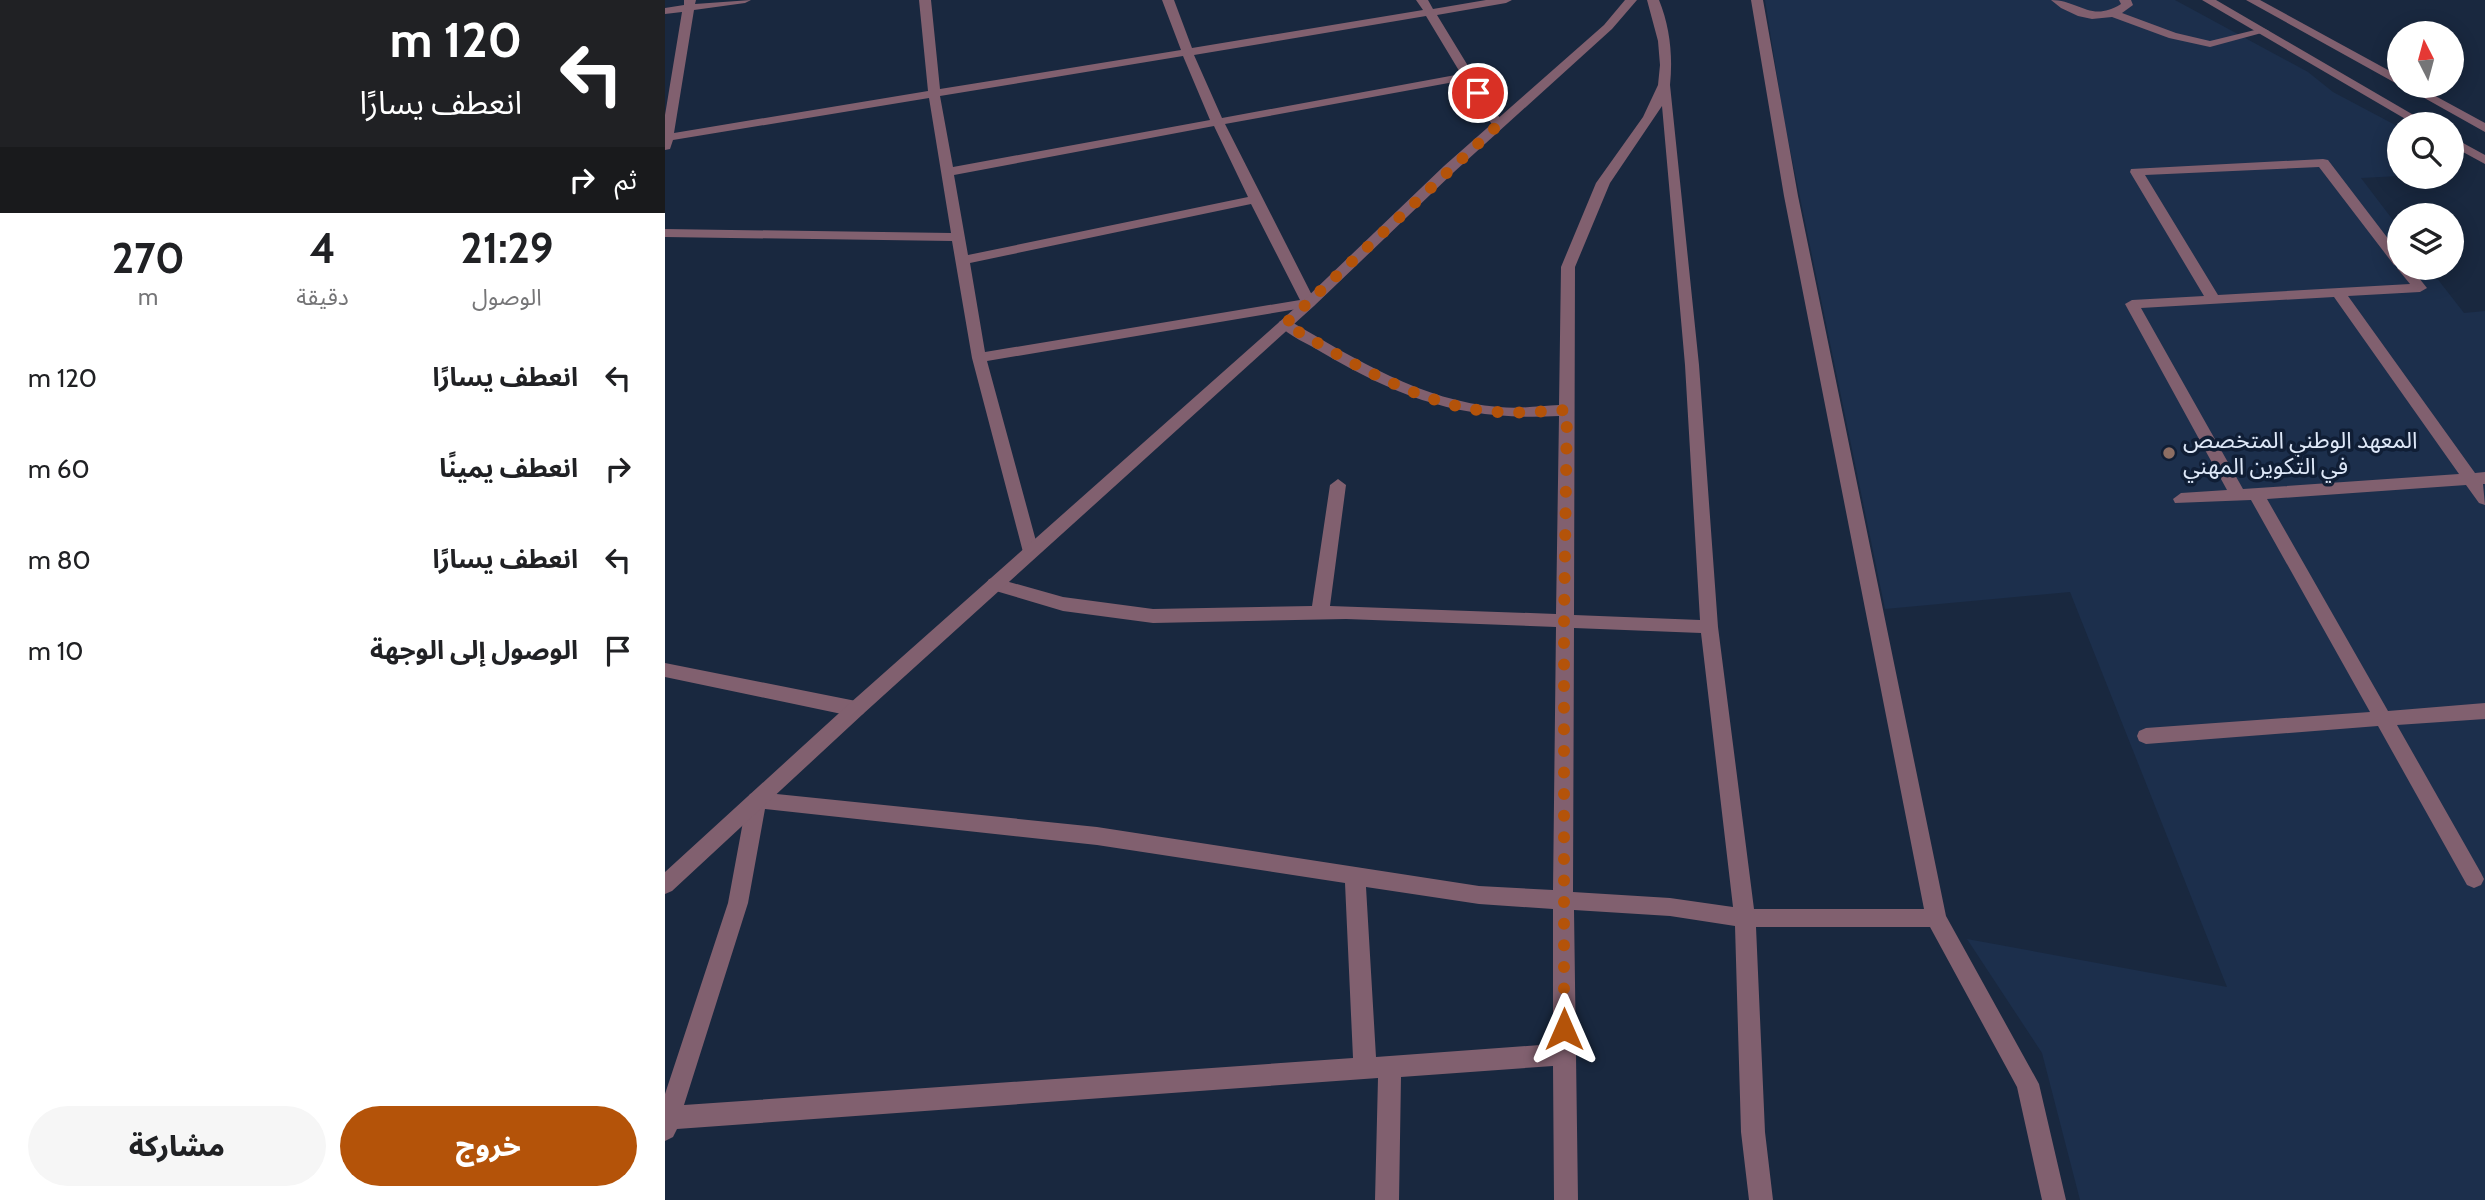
<!DOCTYPE html>
<html lang="ar">
<meta charset="utf-8">
<style>
:root{--surface:#fff;--page:#f6f6f6;--text:#202124;--muted:#757577;--accent:#b45309}
body{margin:0;font-family:Cabin,"Noto Sans Arabic",sans-serif;background:var(--page);color:var(--text);direction:rtl;height:100vh;display:flex;flex-direction:column;font-size:26px;white-space:nowrap}
*{box-sizing:border-box;margin:0}
p{font-size:23px;color:var(--muted)}
.icon{flex:none;width:38px;height:38px;fill:none;stroke:currentColor;stroke-width:2;stroke-linecap:round;stroke-linejoin:round}
.map{position:relative;flex:1;overflow:hidden;direction:ltr}
.details{display:flex;flex-direction:column;background:var(--surface);width:665px}
.details>*{flex:none}
.top-card{background:#202124;color:#fff;overflow:hidden}
.needle{width:46px;rotate:354deg}
.buttons{position:absolute;left:1722px;top:21px;display:grid;gap:14px}
.buttons a{display:grid;place-items:center;width:77px;height:77px;border-radius:50%;background:var(--surface);box-shadow:0 4px 18px #0003;font-size:35px}
.pin{position:absolute;display:grid;place-items:center;width:60px;height:60px;color:#fff;margin:-30px;border:4px solid #fff;border-radius:50%;box-shadow:0 2px 7px #0007}
.me{position:absolute;width:77px;margin:-38px;rotate:0deg;stroke-linejoin:round;filter:drop-shadow(0 0 5px #0008)}
.turn{display:flex;align-items:center;gap:24px;height:147px;padding:0 28px;font-size:32px}
.turn .icon{width:91px;height:91px;stroke-width:2.5}
.turn b{display:block;font-size:49px;line-height:60px}
.then{display:flex;align-items:center;height:66px;padding:0 28px;background:#0003;gap:14px;font-size:26px}
.eta{display:flex;justify-content:space-evenly;align-items:center;height:119px;text-align:center}
.eta b{font-size:42px;font-weight:800;line-height:49px}
.primary-button{display:flex;gap:14px;margin-top:auto;padding:14px 28px}
.primary-button a{flex:1;height:80px;border-radius:42px;background:var(--accent);color:#fff;font-size:28px;font-weight:800;line-height:80px;text-align:center}
.primary-button a+a{background:var(--page);color:var(--text)}
ul{padding:0;list-style:none}
li{display:flex;align-items:center;gap:21px;height:91px;padding:0 28px}
li div{flex:1}
li b{display:block;font-size:26px}
li em{font-style:normal}
main{display:flex;flex:1;min-height:0}
.map>svg:first-child{display:block}
</style>
<main>
<div class="map">
<svg width="1820" height="1200" viewBox="0 0 1820 1200">
<rect width="100%" height="100%" fill="#19283f"/>
<path fill="#1c2f4c" d="M 1100,0 L 1510,0 L 1643,72 L 1668,92 L 1734,127 L 1734,176 L 1696,178 L 1734,228 L 1734,268 L 1764,268 L 1799,313 L 1820,311 L 1820,1200 L 1415,1200 L 1377,1053 L 1302,939 L 1562,987 L 1405,592 L 1220,609 L 1119,120 Z"/>
<g fill="none" stroke-linecap="round" stroke-linejoin="round">
<path fill="#81606f" fill-rule="evenodd" d="M 1386,0 C 1414,0 1426,23 1456,4 L 1454,0 L 1466,0 L 1468,5 L 1457,13 L 1511,33 L 1545,41 L 1598,28 L 1604,31 L 1545,47 L 1504,38 L 1447,17 L 1427,19 L 1413,16 L 1396,8 Z
M 1658,159 L 1663,160 L 1734,253 L 1734,268 L 1746,268 L 1762,288 L 1755,292 L 1683,296 L 1810,473 L 1820,472 L 1820,484 L 1818,484 L 1820,505 L 1814,503 L 1801,485 L 1602,499 L 1723,711 L 1820,703 L 1820,719 L 1732,725 L 1816,873 L 1819,879 L 1816,885 L 1809,888 L 1802,885 L 1713,726 L 1481,744 L 1474,741 L 1472,736 L 1474,731 L 1481,728 L 1705,712 L 1586,500 L 1510,503 L 1508,499 L 1516,493 L 1562,490 L 1460,304 L 1467,300 L 1539,296 L 1465,172 L 1466,169 ZM 1654,167 L 1729,265 L 1733,266 L 1732,268 L 1745,284 L 1553,295 L 1480,175 ZM 1669,297 L 1794,474 L 1578,489 L 1476,308 Z"/>
<path fill="#81606f" fill-rule="evenodd" d="M 19,0 L 31,0 L 30,4 L 86,0 L 80,3 L 29,10 L 9,133 L 263,91 L 254,0 L 266,0 L 275,89 L 516,50 L 497,0 L 509,0 L 527,48 L 758,10 L 751,0 L 763,0 L 768,9 L 821,0 L 847,0 L 841,3 L 772,15 L 839,125 L 833,129 L 829,128 L 800,80 L 560,124 L 651,303 L 644,307 L 322,361 L 374,552 L 366,558 L 358,552 L 307,358 L 287,241 L 0,237 L 0,229 L 286,233 L 264,98 L 8,140 L 5,149 L 0,150 L 0,115 L 17,12 L 0,14 L 0,8 L 19,5 ZM 761,16 L 796,74 L 557,118 L 529,55 ZM 518,56 L 545,120 L 288,167 L 275,96 ZM 549,126 L 583,197 L 303,255 L 289,175 ZM 586,204 L 635,300 L 320,352 L 305,263 Z
M 982,0 L 994,0 C 1005,27 1008,56 1005,85 L 1034,365 L 1053,627 L 1089,909 L 1259,909 L 1119,196 L 1086,0 L 1098,0 L 1133,196 L 1281,916 L 1374,1084 L 1401,1200 L 1377,1200 L 1352,1087 L 1265,927 L 1091,927 L 1100,1132 L 1108,1200 L 1084,1200 L 1076,1132 L 1070,926 L 1005,916 L 909,910 L 913,1200 L 889,1200 L 888,1066 L 736,1077 L 734,1200 L 710,1200 L 713,1078 L 12,1129 L 8,1137 L 0,1141 L 0,1094 L 63,903 L 82,800 L 85,794 L 92,792 L 432,827 L 814,886 L 888,890 L 891,627 L 681,619 L 488,623 L 398,611 L 324,589 L 321,584 L 324,579 L 330,578 L 398,597 L 488,609 L 647,606 L 665,485 L 673,479 L 681,485 L 665,606 L 891,614 L 894,416 C 800,421 738,400 658,353 C 644,344 623,336 613,324 L 615,321 L 625,321 C 690,359 757,401 834,407 C 854,409 874,406 894,405 L 896,267 L 931,183 L 978,117 L 993,85 L 995,65 L 993,41 ZM 997,106 L 1020,365 L 1035,620 L 909,615 L 910,267 L 945,183 ZM 909,628 L 1036,633 L 1068,907 L 1005,898 L 908,892 ZM 100,809 L 432,845 L 680,883 L 688,1058 L 19,1105 L 83,903 ZM 701,887 L 814,904 L 888,909 L 888,1044 L 711,1057 Z
M 1537,0 L 1551,0 L 1764,124 L 1749,124 Z
M 1581,0 L 1595,0 L 1734,76 L 1734,85 Z
M 1738,86 L 1752,86 L 1820,123 L 1820,132 Z
M 1787,137 L 1820,155 L 1820,164 L 1787,146 Z
M 0,663 L 191,701 L 198,704 L 200,709 L 198,714 L 191,717 L 0,677 Z"/>
<path fill="#81606f" fill-rule="evenodd" d="M 960,0 L 972,0 L 947,29 L 789,172 L 649,306 L 198,714 L 7,891 L 0,894 L 0,872 L 184,704 L 639,300 L 779,166 L 939,25 Z"/>
</g>
<g fill="none" stroke-linecap="round" stroke-linejoin="round">
<path stroke="#b45309" stroke-width="12" stroke-dasharray="0 21.6" d="M 813,93 L 833,125 L 620,324 C 686,362 754,407 832,412 C 855,414 879,411 902,410 L 899,622 L 899,1029"/>
</g>
<circle fill="#8d6e63" stroke="#101e35" stroke-width="2.5" cx="1504" cy="453" r="7"/>
<g text-anchor="middle" dominant-baseline="central" stroke-width="7" stroke-linejoin="round" paint-order="stroke">
<g font-size="23" fill="#dee8f8" stroke="#101e35" text-anchor="start">
<text x="1518" y="440">المعهد الوطني المتخصص<tspan x="1518" dy="26">في التكوين المهني</tspan></text>
</g>
</g>
</svg>
<div class="buttons">
<a><svg class="needle" viewBox="-14 -14 28 28"><path d="M0-13l5 13h-10z" fill="#e53935"/><path d="M0 13l5-13h-10z" fill="#757577"/></svg></a>
<a><svg class="icon" aria-label="search" viewBox="0 0 24 24"><circle cx="10" cy="10" r="6"/><path d="M15 15l6 6"/></svg></a>
<a><svg class="icon" aria-label="layers" viewBox="0 0 24 24"><path d="M12 4l9 5-9 5-9-5zM3 14l9 5 9-5"/></svg></a>
</div>
<div class="pin" style="left:813px;top:93px;background:#d93025"><svg class="icon" aria-label="arrive" viewBox="0 0 24 24"><path d="M6 21V4h12l-3 4 3 4H6"/></svg></div>
<svg class="me" style="left:899px;top:1029px" viewBox="-20 -20 40 40"><path d="M0-17L14 15 0 8-14 15z" fill="#b45309" stroke="#fff" stroke-width="4"/></svg>
</div>
<section class="details">
<div class="top-card">
<div class="turn"><svg class="icon" aria-label="left" viewBox="0 0 24 24"><path d="M17 20v-9H6M10 6l-5 5 5 5"/></svg><div><b>120 m</b>انعطف يسارًا</div></div>
<div class="then">ثم<svg class="icon" aria-label="right" viewBox="0 0 24 24"><path d="M7 20v-9h11M14 6l5 5-5 5"/></svg></div>
</div>
<div class="eta">
<div><b>21:29</b><p>الوصول</p></div>
<div><b>4</b><p>دقيقة</p></div>
<div><b>270</b><p>m</p></div>
</div>
<ul>
<li><svg class="icon" aria-label="left" viewBox="0 0 24 24"><path d="M17 20v-9H6M10 6l-5 5 5 5"/></svg><div><b>انعطف يسارًا</b></div><em>120 m</em></li>
<li><svg class="icon" aria-label="right" viewBox="0 0 24 24"><path d="M7 20v-9h11M14 6l5 5-5 5"/></svg><div><b>انعطف يمينًا</b></div><em>60 m</em></li>
<li><svg class="icon" aria-label="left" viewBox="0 0 24 24"><path d="M17 20v-9H6M10 6l-5 5 5 5"/></svg><div><b>انعطف يسارًا</b></div><em>80 m</em></li>
<li><svg class="icon" aria-label="arrive" viewBox="0 0 24 24"><path d="M6 21V4h12l-3 4 3 4H6"/></svg><div><b>الوصول إلى الوجهة</b></div><em>10 m</em></li>
</ul>
<div class="primary-button"><a>خروج</a><a>مشاركة</a></div>
</section>
</main>
